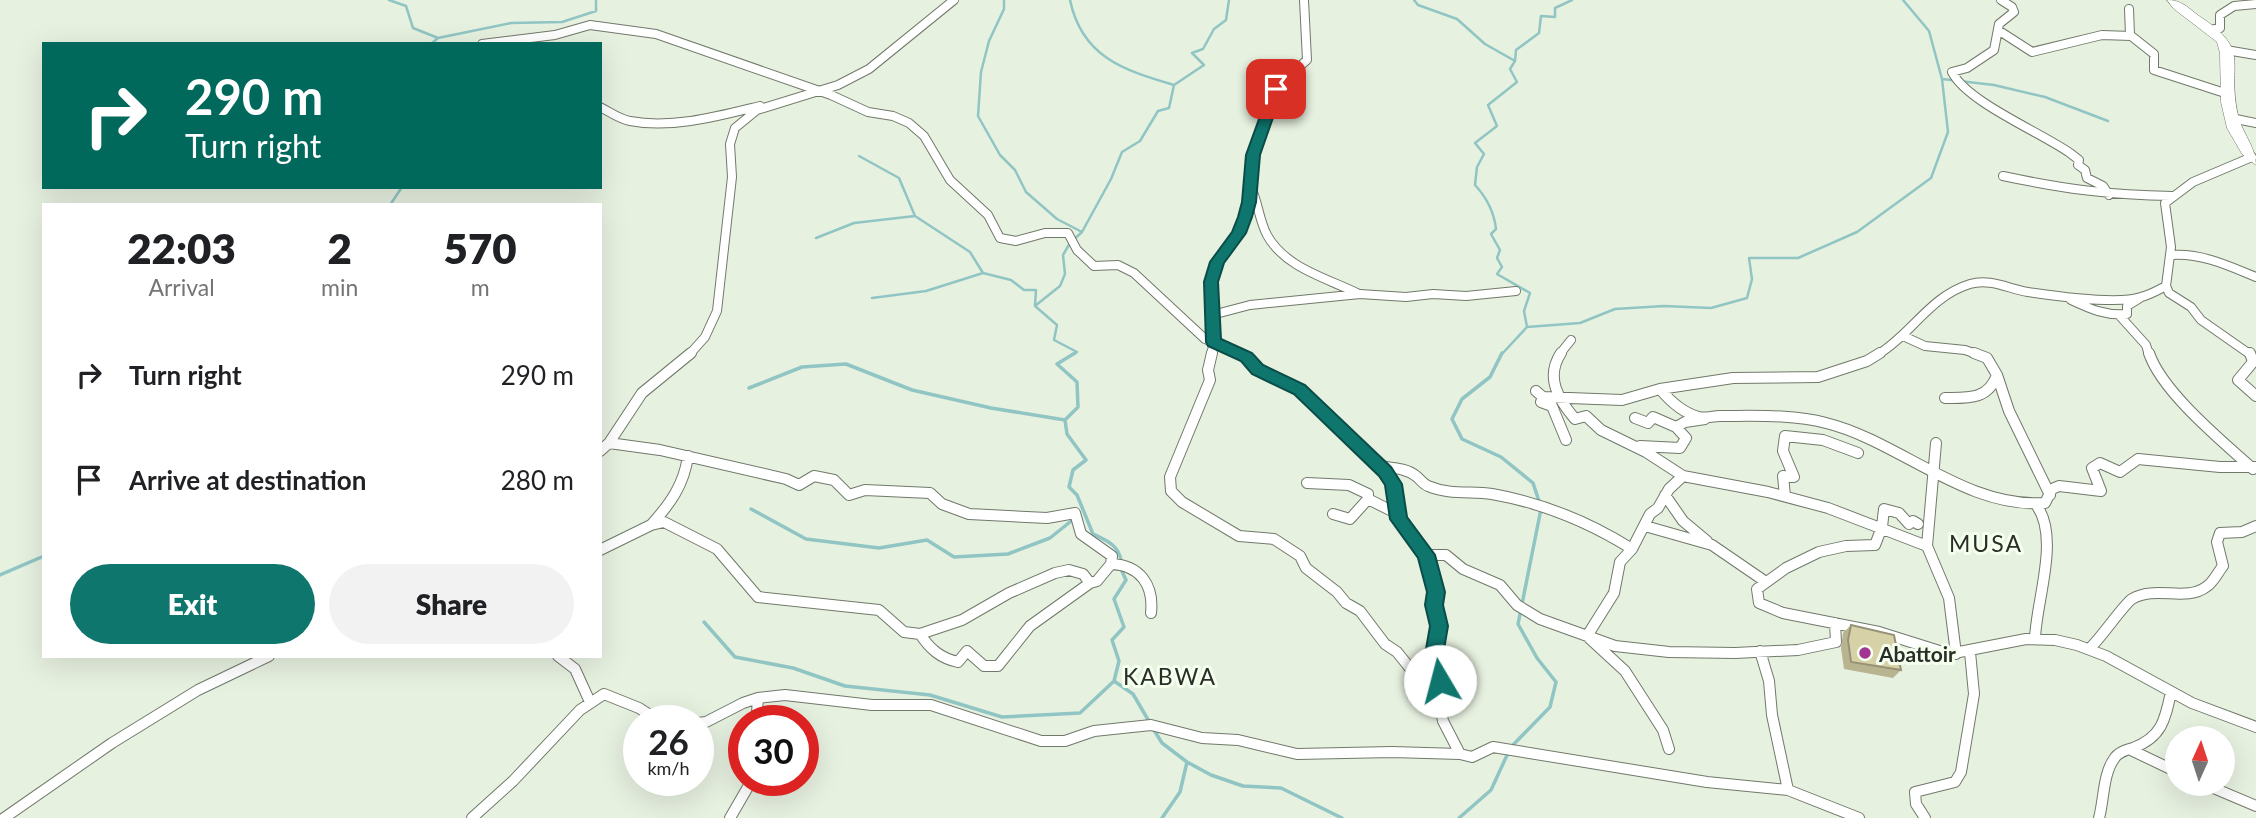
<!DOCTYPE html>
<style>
:root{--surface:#fff;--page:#f2f2f2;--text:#202124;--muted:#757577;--accent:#0f766e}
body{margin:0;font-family:Lato,sans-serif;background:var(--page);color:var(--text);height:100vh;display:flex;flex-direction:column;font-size:26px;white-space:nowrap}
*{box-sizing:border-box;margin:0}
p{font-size:23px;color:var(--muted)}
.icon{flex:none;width:38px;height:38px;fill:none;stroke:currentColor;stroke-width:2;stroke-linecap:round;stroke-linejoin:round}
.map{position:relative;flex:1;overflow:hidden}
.sheet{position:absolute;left:42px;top:203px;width:560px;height:455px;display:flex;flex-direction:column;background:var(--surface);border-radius:0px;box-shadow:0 7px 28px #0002}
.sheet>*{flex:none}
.hud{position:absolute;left:42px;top:42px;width:560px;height:147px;border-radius:0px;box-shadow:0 7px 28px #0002;background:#00695c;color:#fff;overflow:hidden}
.needle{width:46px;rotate:3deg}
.tools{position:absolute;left:2165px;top:726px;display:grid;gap:14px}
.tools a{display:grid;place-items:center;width:70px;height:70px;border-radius:50%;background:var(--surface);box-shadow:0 7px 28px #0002;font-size:35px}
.speed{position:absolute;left:623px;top:705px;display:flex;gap:14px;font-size:35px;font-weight:700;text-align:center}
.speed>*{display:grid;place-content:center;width:91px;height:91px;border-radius:50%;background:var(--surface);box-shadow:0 7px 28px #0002;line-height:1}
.speed small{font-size:18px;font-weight:400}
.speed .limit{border:10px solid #d22;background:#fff;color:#111}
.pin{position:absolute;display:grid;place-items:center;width:60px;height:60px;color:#fff;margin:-30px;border-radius:14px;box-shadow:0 4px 10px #0006}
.me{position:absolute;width:77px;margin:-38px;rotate:352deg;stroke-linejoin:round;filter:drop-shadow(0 0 5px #0008)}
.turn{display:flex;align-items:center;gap:24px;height:147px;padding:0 28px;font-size:32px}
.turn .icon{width:91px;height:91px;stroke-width:2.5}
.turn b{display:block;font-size:49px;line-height:60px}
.eta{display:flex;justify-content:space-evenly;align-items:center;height:119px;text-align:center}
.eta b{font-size:42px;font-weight:800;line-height:49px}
.cta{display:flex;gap:14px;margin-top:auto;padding:14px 28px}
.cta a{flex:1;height:80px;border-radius:42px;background:var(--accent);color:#fff;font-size:28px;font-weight:800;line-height:80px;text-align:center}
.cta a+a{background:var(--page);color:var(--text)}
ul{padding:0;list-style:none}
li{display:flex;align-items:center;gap:21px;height:105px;padding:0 28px}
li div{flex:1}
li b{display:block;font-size:26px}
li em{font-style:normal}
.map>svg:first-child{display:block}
</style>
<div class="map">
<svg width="2256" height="818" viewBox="0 0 2256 818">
<rect width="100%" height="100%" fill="#e7f1e0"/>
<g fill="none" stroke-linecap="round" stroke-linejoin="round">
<path stroke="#90c5c4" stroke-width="2.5" d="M 389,0 L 406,6 L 413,28 L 438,38
M 1004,0 L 1004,9 L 989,41 L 981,72 L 978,116 L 1000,155 L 1015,170 L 1026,192 L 1057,219 L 1082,232
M 1070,0 C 1082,57 1123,70 1174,85
M 1414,0 L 1418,5 L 1457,19 L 1485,44 L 1515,61
M 431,44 L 438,38 L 511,23 L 562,22 L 596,11 L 596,0
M 1942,79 L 1994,85 L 2045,97 L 2108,121
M 859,156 L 899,178 L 915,216 L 970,252 L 983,273 L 1011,280 L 1024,290 L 1036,290 L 1035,305
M 390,205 L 402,187
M 816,238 L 854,223 L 915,216
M 872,298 L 926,291 L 983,273
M 1527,327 L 1580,323 L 1615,309 L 1664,306 L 1711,308 L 1747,298 L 1752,279 L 1749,258 L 1798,258 L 1857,232 L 1931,178 L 1948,132 L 1942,79 L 1929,31 L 1903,0
M 1072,355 L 1077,352 L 1054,340 L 1057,325 L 1035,306 L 1060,286 L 1065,274 L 1063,255 L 1070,243 L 1082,232 L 1111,179 L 1122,152 L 1140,141 L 1158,111 L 1169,108 L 1174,85 L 1204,65 L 1192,53 L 1203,49 L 1214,29 L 1226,20 L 1229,0
M 1501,355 L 1527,327 L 1524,311 L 1530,293 L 1497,274 L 1502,267 L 1497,258 L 1500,250 L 1491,234 L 1496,229 C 1494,211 1487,198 1475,185 L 1477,167 L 1484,154 L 1475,143 L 1497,126 L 1488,105 L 1517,82 L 1510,69 L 1515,61 L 1516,50 L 1539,33 L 1541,16 L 1555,17 L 1555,8 L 1572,0"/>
<path stroke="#90c5c4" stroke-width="3.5" d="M 1075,353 L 1057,364 L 1077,382 L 1078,407 L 1065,420 L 1067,434 L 1086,460 L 1073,470 L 1069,487 L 1077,495 L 1093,534 C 1106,540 1119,545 1121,561
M 1502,353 L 1490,377 L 1462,399 L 1452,419 L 1462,439 L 1501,457 L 1533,483 L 1539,501
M 749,388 L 802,367 L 846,364 L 912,390 L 991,408 L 1065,420
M 751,509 L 806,539 L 879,548 L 927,540 L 954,557 L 1008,554 L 1050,538 L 1075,518
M 1121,569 L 1126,580 L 1114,599 L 1124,627 L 1112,640 L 1119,661 L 1114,681 L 1133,694 L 1150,723
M 0,575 L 44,556
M 704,622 L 735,657 L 793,668 L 845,686 L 930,695 L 1002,717 L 1080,713 L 1113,682
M 1154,730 L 1162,743 L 1187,762 L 1180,792 L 1162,818
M 1512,746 L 1550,707 L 1556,682 L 1537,658 L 1518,624 L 1541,509
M 1187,762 L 1211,775 L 1243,786 L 1281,788 L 1342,818
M 1459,818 L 1491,790 L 1508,753"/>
<defs>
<path id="minor-far1" d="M 2001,0 L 2012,7 L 2014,12 L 1999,24 L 1994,50 L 1967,68 L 1952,72 C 1967,102 2040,132 2070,153 L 2079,160 L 2078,165 L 2085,170 L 2087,178 L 2103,186 L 2109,195
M 2129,9 L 2130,35 L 2154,54 L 2154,70 L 2228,94
M 1998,30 L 2032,52 L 2102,35 L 2131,36
M 2211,30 L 2220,28 L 2220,15 L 2234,6 L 2256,4
M 482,44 L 555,35 L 590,25 L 656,34 L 831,95 L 868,112 L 893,116 L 909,123 L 924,136 L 950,180 L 988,215 L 1000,238 L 1016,241 L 1045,233 L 1068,233 L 1077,250 L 1094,266 L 1118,265 L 1134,273 L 1205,339 L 1243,355
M 2226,50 L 2256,55
M 600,107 C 610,112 619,119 630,121 C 672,129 719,116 760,106
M 2231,118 L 2256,123
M 2003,176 C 2064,189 2110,195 2172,196
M 1251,187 C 1258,202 1259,220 1267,235 C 1285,268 1327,278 1359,294
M 2172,255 C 2202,253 2229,266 2256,277
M 2166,286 L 2169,293 L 2191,307 L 2201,320 L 2251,355
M 2071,300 C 2090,309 2106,316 2127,314 L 2127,306 L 2140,298
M 1212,315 L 1250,305 L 1360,294 L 1406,297 L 1433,294 L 1466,296 L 1516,291
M 2119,315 L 2146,345 L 2149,355
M 1903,336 L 1925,346 L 1965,350 L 1979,355
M 689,355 L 705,337 L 717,311 L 732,177 L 730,144 L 735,128 L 757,110 L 838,85 L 869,69 L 954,0
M 1211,355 L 1214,342 L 1211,282 L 1217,262 L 1238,233 L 1245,217 L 1257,137 L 1287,69 L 1300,66 L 1307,60 L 1304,0
M 1559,355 L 1571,340
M 1877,355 C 1911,335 1930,296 1970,284 C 1990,278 2009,289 2028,292 C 2055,296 2117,305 2141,297 C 2150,295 2158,290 2166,286 L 2171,247 L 2165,203 L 2193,182 L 2252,157"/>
<path id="minor" d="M 1212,353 L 1208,370 L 1210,380 L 1170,477 L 1171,491 L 1182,502 L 1239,536 L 1274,539 L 1300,556 L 1306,568 L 1337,592 L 1346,603 L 1360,611 L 1385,644 L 1397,652 L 1426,688 L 1442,699
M 1239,353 L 1247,357 L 1258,369 L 1300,390 L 1385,471 L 1393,484 L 1399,519 L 1426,555 L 1436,592 L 1434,605 L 1439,626 L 1435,649 L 1441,710 L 1443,721 L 1460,754
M 1561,353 C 1545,377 1558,399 1575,419 L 1586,416 L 1601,430 L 1646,452 L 1683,476 L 1768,492 L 1828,508 L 1927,546 L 1949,598 L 1956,654
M 2149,353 C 2162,392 2222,441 2253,469
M 2250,353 L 2253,362 L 2238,380 L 2256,396
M 1997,375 L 2009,411 L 2050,495
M 1660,389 C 1670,401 1683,413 1699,417 C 1706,419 1712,416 1720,416 C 1753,416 1793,414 1826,423 C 1899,441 1966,509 2045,503 L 2052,489 L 2059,486 L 2101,491 L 2092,468 L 2100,463 L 2120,472 L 2138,459 L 2220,467 L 2256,467
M 1536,391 L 1543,397 L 1622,400 L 1660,389 L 1733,378 L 1818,377 L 1867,361 L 1880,353
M 1543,397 L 1541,402 L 1552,406 L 1566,440
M 1945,398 C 1968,398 1988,400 1997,375 L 1987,358 L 1974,353
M 1635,418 L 1648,423 L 1653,417 L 1676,427
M 609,443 L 660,450 L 786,479 L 799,485 L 814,476 L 834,480 L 849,495 L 865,490 L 930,493 L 942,504 L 969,514 L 1047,518 L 1075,513 L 1081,534 L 1112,556 L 1111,564
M 1640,446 L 1680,448 L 1686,438 L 1676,427 L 1685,422 L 1705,419
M 600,451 L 609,443 L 642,393 L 691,353
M 1380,466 C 1392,468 1406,468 1416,476 C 1420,479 1423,484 1428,486 C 1449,495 1471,491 1492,494 C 1543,503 1589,522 1632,549
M 1307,483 L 1349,485 L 1368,494 L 1368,499
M 1665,495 L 1683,521 L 1707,541
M 1785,496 L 1783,476 L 1794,477 L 1783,451 L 1785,436 L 1823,440 L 1858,453
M 1333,514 L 1350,519 L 1368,499 L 1398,514
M 1918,524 L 1913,521 L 1909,524 L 1899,513 L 1884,509 L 1882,527 L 1875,545 L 1846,546 L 1819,552 L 1786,568 L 1757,589 L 1759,603 L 1783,613 L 1879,632 L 1949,654 L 2026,639 L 2055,640 L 2077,645 L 2106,656 L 2192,703 L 2256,727
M 651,525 C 670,504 684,485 688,456
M 1645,526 L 1712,545 L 1766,582
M 1927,546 L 1936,443
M 600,550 L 651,525 L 664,522 L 717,549 L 758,597 L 879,610 L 904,632 L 920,634 L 962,620 L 1009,593 L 1055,573 L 1069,570 L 1083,574 L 1090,583 L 1097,581 L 1111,564 C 1140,565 1154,585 1151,613
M 1426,555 L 1446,555 L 1463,569 L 1500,585 L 1517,605 L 1540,619 L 1615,646 L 1669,652 L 1735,653 L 1798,650 L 1836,642 L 1835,623
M 920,634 C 930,649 940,658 958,662 L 967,651 L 984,666 L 998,666 L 1030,626 L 1090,583
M 2035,639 C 2036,601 2060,539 2037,506
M 2090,648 C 2101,638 2124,604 2132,599 C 2155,585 2186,602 2206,587 C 2213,583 2218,572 2223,566 L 2217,542 L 2220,533 L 2242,532 L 2256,526
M 1760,651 L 1769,681 L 1772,715 L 1788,790
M 558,656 L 575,669 L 590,702
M 758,698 L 757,713 L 762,721
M 698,723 L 706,722 L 743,703 L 758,698 L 785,695 L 872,705 L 931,705 L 1041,741 L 1065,741 L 1094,731 L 1151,725 L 1202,738 L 1238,740 L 1297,754 L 1392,752 L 1460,754 L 1472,757 L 1493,747 L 1707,782 L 1788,790 L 1859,818
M 1669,749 L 1663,730 L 1625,671 L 1587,636 L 1614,593 L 1620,562 L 1632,549 L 1650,514 L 1658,508 L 1669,489 L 1683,476
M 2131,750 L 2177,772
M 2204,784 L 2256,806
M 4,818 L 112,743 L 198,690 L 269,656
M 472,818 L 513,781 L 580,710 L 604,694 L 639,708 L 659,721
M 730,818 L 752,780
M 1925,818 L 1916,804 L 1915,792 L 1955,782 L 1961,772 L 1974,694 L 1970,652
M 2099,818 C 2104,800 2103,774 2114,759 C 2118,752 2126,750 2133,748 C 2162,737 2165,720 2171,692"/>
<path id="trunk" d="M 2167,0 C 2182,0 2187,7 2199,16 C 2253,51 2226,62 2238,115 C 2242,133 2256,147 2256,165 L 2242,154 L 2227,128 L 2221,102 L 2220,53 L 2217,42 L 2174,9 Z"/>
</defs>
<use href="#minor-far1" stroke="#71796a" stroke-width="10"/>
<use href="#minor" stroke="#71796a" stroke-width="12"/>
<use href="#trunk" stroke="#71796a" stroke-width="1"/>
<use href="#minor-far1" stroke="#fff" stroke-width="8"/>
<use href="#minor" stroke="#fff" stroke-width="10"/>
<use href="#trunk" fill="#fff" fill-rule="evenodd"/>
</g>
<path fill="#b9b490" d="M 1851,625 L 1901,670 L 1893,678 L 1844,669 L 1841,648 L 1843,633 Z"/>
<path fill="#d7d1a8" stroke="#969276" stroke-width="2" d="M 1851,625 L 1894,635 L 1901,670 L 1851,662 L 1848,640 Z"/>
<path fill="#0f766e" stroke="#0a4d48" stroke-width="2" d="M 1276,85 L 1283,89 L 1260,155 L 1256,202 L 1252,217 L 1246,233 L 1224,263 L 1218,282 L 1221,339 L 1252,353 L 1263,365 L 1305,385 L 1391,467 L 1402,484 L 1407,517 L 1435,555 L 1445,592 L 1443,605 L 1448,626 L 1444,649 L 1450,681 L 1447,687 L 1440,689 L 1434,687 L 1426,649 L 1430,626 L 1425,605 L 1427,592 L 1418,558 L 1390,519 L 1385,485 L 1379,476 L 1294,394 L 1252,374 L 1241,361 L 1208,346 L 1206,342 L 1204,282 L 1210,262 L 1232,232 L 1238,217 L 1242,202 L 1246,155 L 1270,89 Z"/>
<circle fill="#a23493" stroke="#f4ffee" stroke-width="2.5" cx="1865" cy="653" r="7"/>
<g text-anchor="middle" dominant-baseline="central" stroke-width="6" stroke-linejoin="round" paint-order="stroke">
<g font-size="21" font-weight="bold" fill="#2b2e28" stroke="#f4ffee" text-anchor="start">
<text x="1879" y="653">Abattoir</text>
</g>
<g font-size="23" letter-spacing="2" fill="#2b2e28" stroke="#f4ffee">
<text x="1986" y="543">MUSA</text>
<text x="1170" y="676">KABWA</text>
</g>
</g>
</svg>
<div class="tools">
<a><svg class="needle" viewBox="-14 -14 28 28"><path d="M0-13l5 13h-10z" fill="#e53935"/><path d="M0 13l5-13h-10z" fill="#757577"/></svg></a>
</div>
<div class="speed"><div>26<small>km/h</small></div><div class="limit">30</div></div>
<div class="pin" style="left:1276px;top:89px;background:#d93025"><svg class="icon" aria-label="arrive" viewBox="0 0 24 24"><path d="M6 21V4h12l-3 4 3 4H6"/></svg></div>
<svg class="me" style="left:1440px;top:681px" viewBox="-20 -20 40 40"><circle r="19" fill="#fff"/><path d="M0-13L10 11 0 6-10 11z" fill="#0f766e"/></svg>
<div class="hud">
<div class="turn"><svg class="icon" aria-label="right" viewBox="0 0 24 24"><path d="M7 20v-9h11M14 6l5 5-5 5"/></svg><div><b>290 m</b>Turn right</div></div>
</div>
<section class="sheet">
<div class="eta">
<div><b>22:03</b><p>Arrival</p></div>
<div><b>2</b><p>min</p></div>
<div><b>570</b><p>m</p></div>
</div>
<ul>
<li><svg class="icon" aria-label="right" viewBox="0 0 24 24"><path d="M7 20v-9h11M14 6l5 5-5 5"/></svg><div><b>Turn right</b></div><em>290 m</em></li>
<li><svg class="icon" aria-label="arrive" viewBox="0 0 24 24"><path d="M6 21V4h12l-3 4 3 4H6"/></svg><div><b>Arrive at destination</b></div><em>280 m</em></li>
</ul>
<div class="cta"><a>Exit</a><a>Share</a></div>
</section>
</div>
